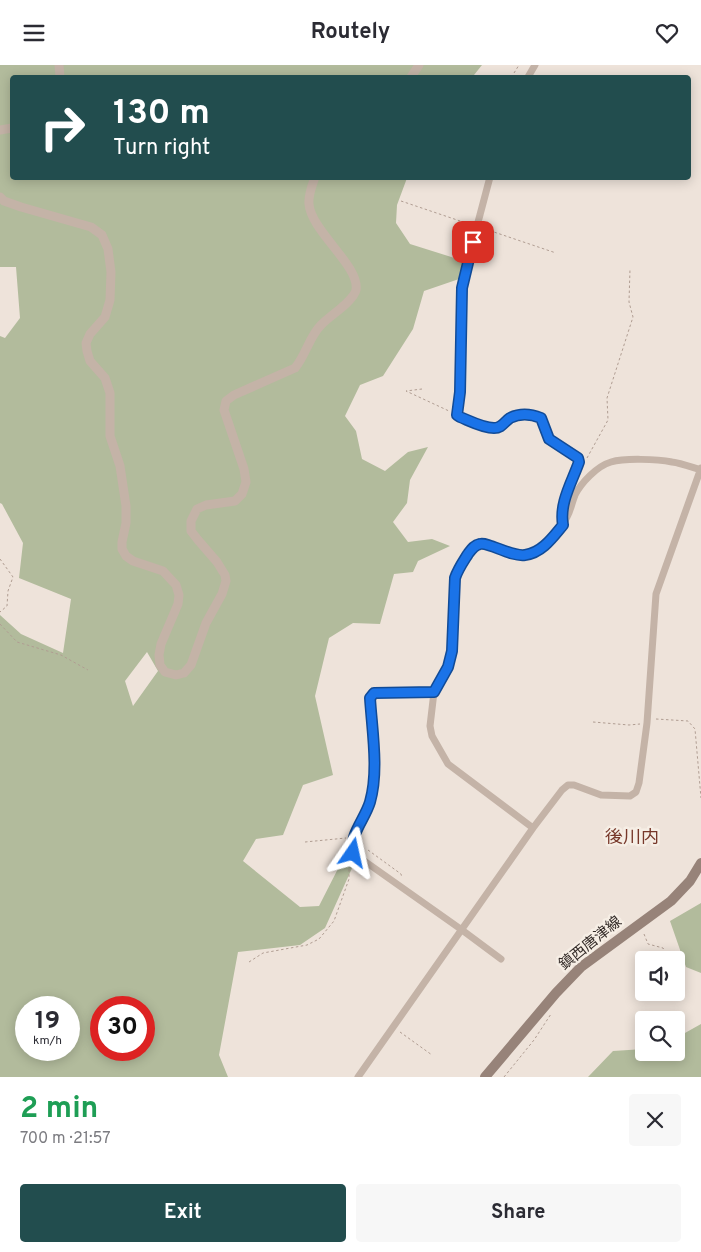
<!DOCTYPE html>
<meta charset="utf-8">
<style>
:root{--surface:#fff;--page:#f7f7f7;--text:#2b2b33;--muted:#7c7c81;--accent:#224d4e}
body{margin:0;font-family:Overpass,"Noto Sans JP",sans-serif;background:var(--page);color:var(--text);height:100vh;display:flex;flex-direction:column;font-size:19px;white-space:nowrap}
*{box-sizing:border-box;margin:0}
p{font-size:16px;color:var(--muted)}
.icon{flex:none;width:28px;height:28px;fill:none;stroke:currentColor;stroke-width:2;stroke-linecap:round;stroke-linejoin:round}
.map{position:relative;height:1012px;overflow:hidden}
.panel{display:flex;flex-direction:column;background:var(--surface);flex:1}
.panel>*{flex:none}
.hud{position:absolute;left:10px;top:10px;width:681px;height:105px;border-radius:5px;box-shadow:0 2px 12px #0003;background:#224d4e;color:#fff;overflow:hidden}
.tools{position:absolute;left:635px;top:886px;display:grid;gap:10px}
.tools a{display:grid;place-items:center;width:50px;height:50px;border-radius:5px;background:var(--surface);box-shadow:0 2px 12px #0003;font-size:25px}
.speed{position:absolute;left:15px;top:931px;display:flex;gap:10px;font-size:25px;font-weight:700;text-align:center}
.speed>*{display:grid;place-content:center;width:65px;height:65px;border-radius:50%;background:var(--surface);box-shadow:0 2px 12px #0003;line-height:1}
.speed small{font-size:12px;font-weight:400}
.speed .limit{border:8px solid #d22;background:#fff;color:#111}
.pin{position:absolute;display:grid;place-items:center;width:42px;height:42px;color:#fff;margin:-21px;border-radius:10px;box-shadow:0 2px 8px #0006}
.me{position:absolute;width:55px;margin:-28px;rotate:11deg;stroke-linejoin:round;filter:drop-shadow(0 0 4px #0008)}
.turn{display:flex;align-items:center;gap:18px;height:105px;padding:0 20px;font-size:22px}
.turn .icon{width:65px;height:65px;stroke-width:2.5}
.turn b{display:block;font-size:35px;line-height:42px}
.round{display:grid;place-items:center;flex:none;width:52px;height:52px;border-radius:5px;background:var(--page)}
.summary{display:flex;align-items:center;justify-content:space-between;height:85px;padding:0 20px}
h1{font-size:30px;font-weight:700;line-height:38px;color:#1e9e55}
.cta{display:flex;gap:10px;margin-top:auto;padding:10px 20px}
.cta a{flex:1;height:58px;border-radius:5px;background:var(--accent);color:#fff;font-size:20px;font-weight:700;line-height:58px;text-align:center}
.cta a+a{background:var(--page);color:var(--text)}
header{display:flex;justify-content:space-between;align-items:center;height:65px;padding:0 20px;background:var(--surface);font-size:22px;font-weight:700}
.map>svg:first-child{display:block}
</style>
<header><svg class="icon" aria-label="menu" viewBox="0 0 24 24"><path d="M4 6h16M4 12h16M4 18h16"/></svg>Routely<svg class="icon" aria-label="heart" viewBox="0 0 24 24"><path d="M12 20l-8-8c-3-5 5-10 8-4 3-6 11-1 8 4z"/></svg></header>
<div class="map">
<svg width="701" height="1012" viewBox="0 0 701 1012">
<rect width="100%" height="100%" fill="#eee3da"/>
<path fill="#b2bb9c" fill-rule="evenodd" d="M 0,0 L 482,0 L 474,10 L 442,12 L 12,12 L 12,112 L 407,113 L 397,140 L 396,158 L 410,179 L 464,196 L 459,214 L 424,226 L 413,264 L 383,311 L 360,320 L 345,351 L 356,366 L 362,394 L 385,406 L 408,387 L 428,382 L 410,415 L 407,438 L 393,457 L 408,477 L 432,474 L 450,481 L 418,496 L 413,507 L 394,509 L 380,559 L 353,558 L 329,573 L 315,631 L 333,710 L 303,720 L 283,770 L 256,774 L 243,796 L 300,842 L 319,841 L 347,786 L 353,801 L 325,863 L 300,880 L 238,887 L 219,990 L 228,1012 L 0,1012 L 0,550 L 21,569 L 63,588 L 71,534 L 19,513 L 23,478 L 2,439 L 0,438 L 0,271 L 5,273 L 20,253 L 16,202 L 0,202 ZM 147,587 L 158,606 L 133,641 L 125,616 ZM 26,942 L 69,942 L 69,985 L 26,985 ZM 101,942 L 144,942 L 144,985 L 101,985 Z
M 701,838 L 701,908 L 686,902 L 670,856 Z
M 701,959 L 701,1012 L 588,1012 L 613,986 L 644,984 L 644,988 L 676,988 L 676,973 Z"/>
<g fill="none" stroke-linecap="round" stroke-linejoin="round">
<path stroke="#b09d92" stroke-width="1" stroke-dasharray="2.5 2.5" stroke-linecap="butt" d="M 514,8 L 519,0
M 401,136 L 469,159
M 485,164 L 556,188
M 422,324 L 406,326 L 449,346
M 587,393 L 608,355 L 607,333 L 633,252 L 629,237 L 630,204
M 0,494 L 13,512 L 8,526 L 7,541 L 0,547
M 0,559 L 17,577 L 61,590 L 88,605
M 656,654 L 688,656 L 695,664 L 701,733
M 593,657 L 629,660 L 640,659
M 305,777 L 346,773
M 368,785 L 401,809 L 402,813
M 644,869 L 648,879 L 663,883 L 670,895
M 249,897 L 263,888 L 307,880 L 319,874 L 334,856 L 349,814 L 349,795
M 676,907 L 679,911
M 400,967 L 432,990
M 504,1012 L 534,975 L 551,949"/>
<path stroke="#c4b3a7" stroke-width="7" d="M 528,12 L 535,0
M 490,112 L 477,161 L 462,223 L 460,327 L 457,350 L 460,352 C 470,356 488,365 498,363 C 503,361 506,356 510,353 C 520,348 531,349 541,353 L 549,374 L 578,393 L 579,397 C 572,418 559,438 563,460
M 434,627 L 374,628 L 370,633 C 372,665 379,707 370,737 C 365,754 349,770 353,788 L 462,865 L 501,894
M 533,763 L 448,699 L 432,671 L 430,661 L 434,627 L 448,603 L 452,586 L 455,513 C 458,505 461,499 466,493 C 469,488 473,481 479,479 C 493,475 513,497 534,488 C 546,482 562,464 567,452 C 571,445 572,437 575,430 C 581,418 597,401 611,397 C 624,393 657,394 672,397 C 681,398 691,402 701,405
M 358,1012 L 533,763 L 562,725 L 568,720 L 574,720 L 601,730 L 630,731 L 636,727 L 639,718 L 647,658 L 656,529 L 701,403"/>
<path stroke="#c4b3a7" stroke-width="9" d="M 59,0 L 60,12
M 411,12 L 419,0
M 0,65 L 12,63
M 0,132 L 4,136 L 21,142 L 91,162 L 102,170 L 108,184 L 111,207 L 110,235 L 105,252 L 90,269 L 86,278 L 87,286 L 90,296 L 105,313 L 110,328 L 110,371 L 120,401 L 126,441 L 126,458 L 122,477 L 122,484 L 126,491 L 133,496 L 163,506 L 176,520 L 179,530 L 178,539 L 161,579 L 159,590 L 160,600 L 165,607 L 176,610 L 184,608 L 191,600 L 206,558 L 222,529 L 226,516 L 225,510 L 217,497 L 198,475 L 191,466 L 191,456 L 197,444 L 206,440 L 235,436 L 242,429 L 246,417 L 244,404 L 224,345 L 226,336 L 234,330 L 295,303 C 306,290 309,272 321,260 C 329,251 353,237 356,225 C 360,201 311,166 309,139 C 308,130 312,121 315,112"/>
<path stroke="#978379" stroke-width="10" d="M 485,1012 L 556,928 L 581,902 L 671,836 L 690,816 L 701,798"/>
</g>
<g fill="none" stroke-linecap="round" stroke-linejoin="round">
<defs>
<path id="route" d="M 353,788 C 349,770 365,754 370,737 C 379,706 372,665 370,633 L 374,628 L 434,627 L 448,602 L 452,586 L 455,513 C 458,504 463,497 468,489 C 471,485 474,480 480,479 C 489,477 511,492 525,490 C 542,488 553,472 563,460 C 559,438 572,417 579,397 L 578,393 L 549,374 L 541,353 C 531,349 520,348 510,353 C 504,357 502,363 494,363 C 483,363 470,356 460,352 L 457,350 L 460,327 L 462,223 L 473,177"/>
</defs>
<use href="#route" stroke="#114b97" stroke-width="12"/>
<use href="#route" stroke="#1a73e8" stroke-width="9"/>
</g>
<g text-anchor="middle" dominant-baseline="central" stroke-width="5" stroke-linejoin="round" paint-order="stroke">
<g font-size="15" fill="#322a27" stroke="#f6eee5">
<text transform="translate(591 879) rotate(-39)">鎮西唐津線</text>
</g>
<g font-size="18" fill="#77382a" stroke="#f6eee5">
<text x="632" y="773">後川内</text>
</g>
</g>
</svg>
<div class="tools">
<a><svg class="icon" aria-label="sound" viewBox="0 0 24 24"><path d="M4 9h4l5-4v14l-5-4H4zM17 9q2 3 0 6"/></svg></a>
<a><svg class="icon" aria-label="search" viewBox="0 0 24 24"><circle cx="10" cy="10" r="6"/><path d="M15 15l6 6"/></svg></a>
</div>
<div class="speed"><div>19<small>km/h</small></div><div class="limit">30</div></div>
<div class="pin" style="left:473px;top:177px;background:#d93025"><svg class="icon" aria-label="arrive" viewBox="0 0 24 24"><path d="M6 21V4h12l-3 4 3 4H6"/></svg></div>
<svg class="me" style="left:353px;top:788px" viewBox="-20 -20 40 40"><path d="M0-17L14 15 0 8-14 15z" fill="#1a73e8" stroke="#fff" stroke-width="4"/></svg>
<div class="hud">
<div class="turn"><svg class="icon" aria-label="right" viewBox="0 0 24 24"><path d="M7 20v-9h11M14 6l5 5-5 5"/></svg><div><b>130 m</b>Turn right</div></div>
</div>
</div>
<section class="panel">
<div class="summary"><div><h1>2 min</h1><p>700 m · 21:57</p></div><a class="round"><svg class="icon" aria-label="close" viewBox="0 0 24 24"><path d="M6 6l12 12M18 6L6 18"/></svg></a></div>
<div class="cta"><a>Exit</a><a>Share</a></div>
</section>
